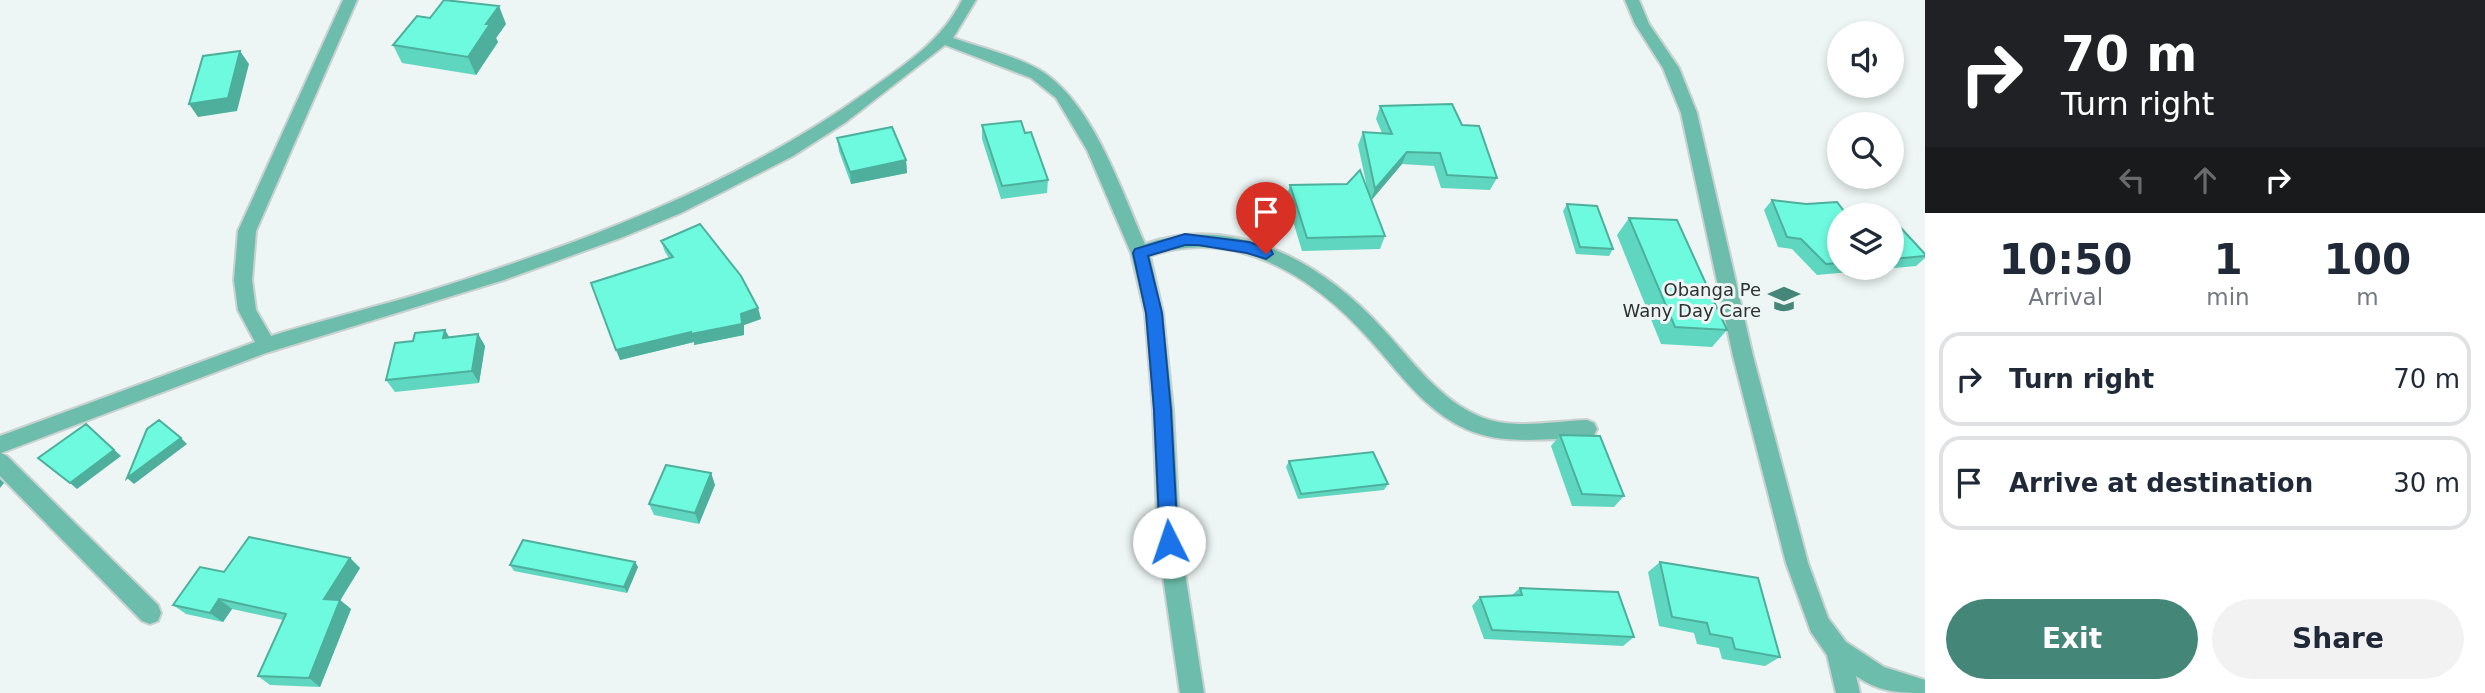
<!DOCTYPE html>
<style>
:root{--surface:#fff;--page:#f2f2f3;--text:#1f2937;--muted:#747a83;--line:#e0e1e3;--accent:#448779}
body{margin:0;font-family:"DejaVu Sans",sans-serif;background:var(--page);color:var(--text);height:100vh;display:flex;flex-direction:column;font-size:26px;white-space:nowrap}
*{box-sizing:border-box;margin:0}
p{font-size:23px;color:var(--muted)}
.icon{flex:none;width:38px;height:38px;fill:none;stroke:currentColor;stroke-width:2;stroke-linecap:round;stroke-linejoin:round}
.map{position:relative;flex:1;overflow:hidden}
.details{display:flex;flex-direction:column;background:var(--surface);width:560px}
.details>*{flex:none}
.hud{background:#202124;color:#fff;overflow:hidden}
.tools{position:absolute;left:1827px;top:21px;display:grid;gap:14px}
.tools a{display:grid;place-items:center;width:77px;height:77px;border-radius:50%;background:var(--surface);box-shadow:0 4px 10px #0003;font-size:35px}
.pin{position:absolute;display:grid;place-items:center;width:60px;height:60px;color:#fff;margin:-72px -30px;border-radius:50% 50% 50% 0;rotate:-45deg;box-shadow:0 0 7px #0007}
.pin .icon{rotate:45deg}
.me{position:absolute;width:77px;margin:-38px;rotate:356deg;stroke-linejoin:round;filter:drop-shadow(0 0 5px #0008)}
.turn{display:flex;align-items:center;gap:24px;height:147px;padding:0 21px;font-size:32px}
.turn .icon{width:91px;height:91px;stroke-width:2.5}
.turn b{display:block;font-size:49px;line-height:60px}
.lanes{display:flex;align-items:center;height:66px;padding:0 21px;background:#0003;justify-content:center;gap:35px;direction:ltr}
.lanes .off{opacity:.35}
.eta{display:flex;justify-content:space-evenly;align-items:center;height:119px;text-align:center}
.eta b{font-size:42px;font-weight:800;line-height:49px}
.action{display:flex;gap:14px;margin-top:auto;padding:14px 21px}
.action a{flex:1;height:80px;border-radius:42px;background:var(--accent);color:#fff;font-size:28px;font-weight:800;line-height:80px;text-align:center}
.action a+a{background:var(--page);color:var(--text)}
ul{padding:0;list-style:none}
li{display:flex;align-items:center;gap:21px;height:94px;margin:0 14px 10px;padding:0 7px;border:4px solid var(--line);border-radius:21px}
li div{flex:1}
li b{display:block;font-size:26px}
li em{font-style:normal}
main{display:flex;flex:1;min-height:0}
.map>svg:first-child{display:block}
</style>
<main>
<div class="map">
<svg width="1925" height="693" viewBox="0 0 1925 693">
<rect width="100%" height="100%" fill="#edf6f4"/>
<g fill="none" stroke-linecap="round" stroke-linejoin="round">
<defs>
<path id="minor" d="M 343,0 L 357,0 L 256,231 L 252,280 L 256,310 L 271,336 C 325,319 381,306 435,289 C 587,241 737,185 868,91 C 904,65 942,41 962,0 L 976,0 L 953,38 C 982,48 1017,56 1043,72 C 1094,106 1121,190 1145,244 C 1235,213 1322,262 1382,328 C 1412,360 1439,400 1481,417 C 1512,430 1554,421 1587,420 L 1594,423 L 1597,429 L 1594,435 L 1587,438 C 1547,438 1503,446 1466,429 C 1424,410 1399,372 1369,339 C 1314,277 1235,226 1150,256 L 1163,313 L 1173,410 L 1180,542 L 1204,693 L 1180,693 L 1158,542 L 1153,410 L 1145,313 L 1131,253 L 1087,150 L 1056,98 L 1031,78 L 945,45 L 846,122 L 793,156 L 681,213 L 623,237 L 504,280 L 266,353 L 1,453 L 7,456 L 158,605 L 161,613 L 158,621 L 150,624 L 142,621 L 0,476 L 0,436 L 255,342 L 238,310 L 234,280 L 238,231 Z
M 1625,0 L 1639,0 L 1649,24 L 1679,68 L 1697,113 L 1753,356 L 1808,563 L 1828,618 L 1846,642 L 1884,667 L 1925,680 L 1925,693 C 1898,693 1879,692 1856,676 L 1860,693 L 1836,693 L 1827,655 L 1811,632 L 1786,563 L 1733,356 L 1681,113 L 1663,68 L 1635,24 Z"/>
</defs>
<use href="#minor" stroke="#cad2d1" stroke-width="4"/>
<use href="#minor" fill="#6cbdac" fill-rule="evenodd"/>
</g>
<path fill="#5fd7c0" d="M 506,24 L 496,38 L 498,42 L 476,75 L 402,63 L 393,45 Z
M 1380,106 L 1462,125 L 1497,178 L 1490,190 L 1441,188 L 1434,166 L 1402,164 L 1371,200 L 1385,236 L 1380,249 L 1302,251 L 1286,198 L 1290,185 L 1368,192 L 1358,145 L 1363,132 L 1382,133 L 1376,119 Z
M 982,125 L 1025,133 L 1048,180 L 1047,193 L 1001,199 L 982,139 Z
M 837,138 L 906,160 L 907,173 L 851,184 L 839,151 Z
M 1772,200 L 1839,215 L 1839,268 L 1892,268 L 1892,228 L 1925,254 L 1925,258 L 1916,266 L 1817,275 L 1792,249 L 1778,247 L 1764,210 Z
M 1567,204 L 1613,249 L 1609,256 L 1576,254 L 1563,211 Z
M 1629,218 L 1727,330 L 1712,347 L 1661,344 L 1617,235 Z
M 661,241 L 758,308 L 761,319 L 744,325 L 744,335 L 694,345 L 694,342 L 620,360 L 669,258 L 665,252 Z
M 445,330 L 449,337 L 478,334 L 485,346 L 479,383 L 395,392 L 386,380 L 413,341 Z
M 1560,435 L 1624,496 L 1614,507 L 1572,506 L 1551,446 Z
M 1289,461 L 1388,484 L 1384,490 L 1298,499 L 1286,467 Z
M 711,473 L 715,485 L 699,524 L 654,515 L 649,504 Z
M 350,558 L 360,568 L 340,600 L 351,609 L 320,687 L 270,685 L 258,676 L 283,620 L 232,609 L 223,622 L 186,614 L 173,605 L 224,572 Z
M 635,562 L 638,567 L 627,593 L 514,571 L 510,565 Z
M 1660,562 L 1780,657 L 1765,666 L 1722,659 L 1719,648 L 1697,644 L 1694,633 L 1659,626 L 1648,572 Z
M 1520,588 L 1634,637 L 1623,646 L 1484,639 L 1472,606 L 1480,597 L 1512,595 Z"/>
<path fill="#4daf9c" d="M 499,6 L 506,24 L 496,38 L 498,42 L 476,75 L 468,57 L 486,24 Z
M 240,51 L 249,64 L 237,111 L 198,117 L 189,104 Z
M 1407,152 L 1402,164 L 1370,202 L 1375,189 Z
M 906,160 L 907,173 L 851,184 L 850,172 Z
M 758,308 L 761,319 L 744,325 L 744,335 L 694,345 L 694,342 L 620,360 L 616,350 L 741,314 Z
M 445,330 L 452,342 L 443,338 Z
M 478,334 L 485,346 L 479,383 L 472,371 Z
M 86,424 L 121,456 L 77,489 L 70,483 Z
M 181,438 L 187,444 L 134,484 L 127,478 Z
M 711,473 L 715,485 L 699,524 L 695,513 Z
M 0,479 L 4,483 L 0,488 Z
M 350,558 L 360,568 L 335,609 L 324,599 Z
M 635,562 L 638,567 L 627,593 L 624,587 Z
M 219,599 L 232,609 L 223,622 L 210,613 Z
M 340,600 L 351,609 L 320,687 L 309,678 Z"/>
<path fill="#6efadf" stroke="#4daf9c" stroke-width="2" d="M 444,0 L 499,6 L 486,24 L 490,24 L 468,57 L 393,45 L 417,16 L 430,18 Z
M 240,51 L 228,98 L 189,104 L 203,56 Z
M 1452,104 L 1462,125 L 1479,126 L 1497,178 L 1447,175 L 1440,153 L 1407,152 L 1375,189 L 1363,132 L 1392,134 L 1380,106 Z
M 1021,121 L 1025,133 L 1031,132 L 1048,180 L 1002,186 L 982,125 Z
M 892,127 L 906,160 L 850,172 L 837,138 Z
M 1360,170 L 1385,236 L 1307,238 L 1290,185 L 1347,184 Z
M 1772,200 L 1806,204 L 1837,202 L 1847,215 L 1839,215 L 1839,263 L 1826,264 L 1801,239 L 1787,237 Z
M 1567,204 L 1597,206 L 1613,249 L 1580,247 Z
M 1629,218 L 1677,220 L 1727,330 L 1675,327 Z
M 700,224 L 741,276 L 758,308 L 741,314 L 742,324 L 691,334 L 691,332 L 616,350 L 591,283 L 673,257 L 661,241 Z
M 1900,227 L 1925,254 L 1925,256 L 1892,259 L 1892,228 Z
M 445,330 L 443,338 L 478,334 L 472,371 L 386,380 L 395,343 L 413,341 L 415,333 Z
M 159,420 L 181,438 L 127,478 L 147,429 Z
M 86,424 L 114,450 L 70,483 L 38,458 Z
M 1560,435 L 1600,436 L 1624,496 L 1582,494 Z
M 1373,452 L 1388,484 L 1301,494 L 1289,461 Z
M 666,465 L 711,473 L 695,513 L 649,504 Z
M 249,537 L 350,558 L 324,599 L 340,600 L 309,678 L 258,676 L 286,614 L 219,599 L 210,613 L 173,605 L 200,567 L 224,572 Z
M 523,540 L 635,562 L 624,587 L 510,565 Z
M 1660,562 L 1758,578 L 1780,657 L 1735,649 L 1732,638 L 1710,634 L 1707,623 L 1672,617 Z
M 1520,588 L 1618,592 L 1634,637 L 1492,630 L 1480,597 L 1522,595 Z"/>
<path fill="#1a73e8" stroke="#114b97" stroke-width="2" d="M 1185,234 L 1249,242 L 1271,250 L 1273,254 L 1266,259 L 1247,253 L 1198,245 L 1185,245 L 1148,256 L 1162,313 L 1171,410 L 1178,542 L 1175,548 L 1169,550 L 1162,548 L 1160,542 L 1154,410 L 1146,313 L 1133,253 L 1135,249 Z"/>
<defs>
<symbol id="school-bare" viewBox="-9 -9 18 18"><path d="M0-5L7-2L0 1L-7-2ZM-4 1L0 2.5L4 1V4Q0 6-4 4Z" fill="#448779" stroke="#edf6f4" stroke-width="2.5" paint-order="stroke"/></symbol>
</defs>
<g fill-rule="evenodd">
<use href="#school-bare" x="1762" y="277" width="44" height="44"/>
</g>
<g text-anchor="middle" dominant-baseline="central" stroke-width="6" stroke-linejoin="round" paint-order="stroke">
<g font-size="18" fill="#2c302f" stroke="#edf6f4" text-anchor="end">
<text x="1761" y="289">Obanga Pe<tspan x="1761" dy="21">Wany Day Care</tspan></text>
</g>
</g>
</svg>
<div class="tools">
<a><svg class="icon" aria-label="sound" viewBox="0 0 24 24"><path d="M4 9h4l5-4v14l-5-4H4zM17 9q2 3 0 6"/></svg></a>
<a><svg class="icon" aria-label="search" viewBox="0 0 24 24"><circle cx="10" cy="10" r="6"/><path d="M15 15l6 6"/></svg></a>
<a><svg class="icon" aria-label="layers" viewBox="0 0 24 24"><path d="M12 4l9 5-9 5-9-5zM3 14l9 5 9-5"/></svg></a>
</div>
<div class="pin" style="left:1266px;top:254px;background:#d93025"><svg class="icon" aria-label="arrive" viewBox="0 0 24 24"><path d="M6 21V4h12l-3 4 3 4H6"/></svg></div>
<svg class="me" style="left:1169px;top:542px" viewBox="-20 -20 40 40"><circle r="19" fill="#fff"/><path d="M0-13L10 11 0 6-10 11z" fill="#1a73e8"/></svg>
</div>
<section class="details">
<div class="hud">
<div class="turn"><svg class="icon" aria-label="right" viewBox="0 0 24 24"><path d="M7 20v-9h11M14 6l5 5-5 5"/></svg><div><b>70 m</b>Turn right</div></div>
<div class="lanes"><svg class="icon off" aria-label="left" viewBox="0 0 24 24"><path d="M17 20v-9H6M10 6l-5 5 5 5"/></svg><svg class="icon off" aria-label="ahead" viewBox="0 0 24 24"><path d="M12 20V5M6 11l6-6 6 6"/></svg><svg class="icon" aria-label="right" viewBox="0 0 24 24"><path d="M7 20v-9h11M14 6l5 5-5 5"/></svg></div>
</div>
<div class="eta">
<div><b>10:50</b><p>Arrival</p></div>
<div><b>1</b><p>min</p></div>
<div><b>100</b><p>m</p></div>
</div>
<ul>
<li><svg class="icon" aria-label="right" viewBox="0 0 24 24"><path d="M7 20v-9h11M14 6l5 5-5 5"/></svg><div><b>Turn right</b></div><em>70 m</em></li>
<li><svg class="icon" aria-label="arrive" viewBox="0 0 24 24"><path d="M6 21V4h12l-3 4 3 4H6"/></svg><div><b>Arrive at destination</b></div><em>30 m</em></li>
</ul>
<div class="action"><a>Exit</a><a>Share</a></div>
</section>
</main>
